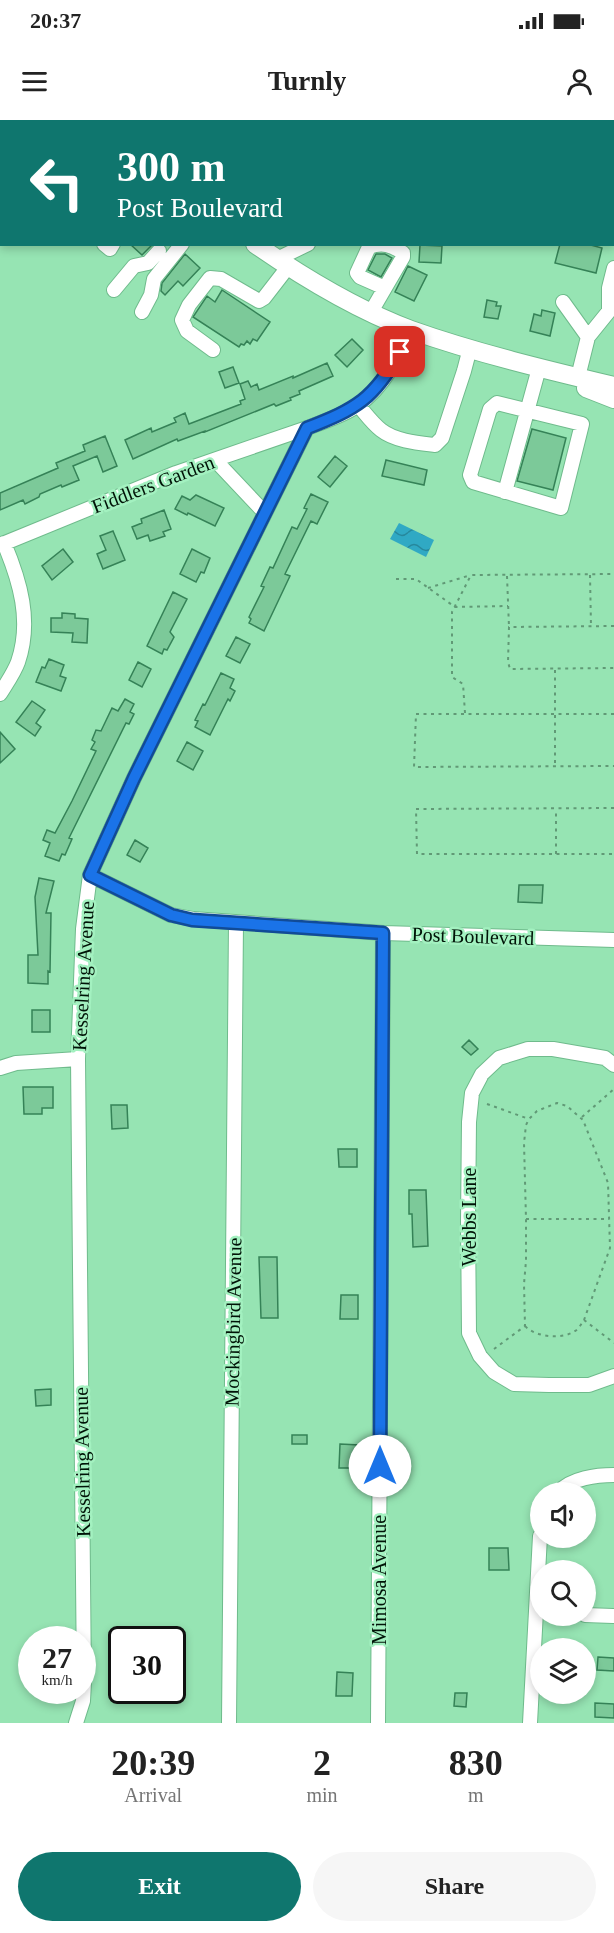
<!DOCTYPE html>
<style>
:root{--surface:#fff;--page:#f6f6f6;--text:#222;--muted:#767676;--accent:#0f766e}
body{margin:0;font-family:Georgia,serif;background:var(--page);color:var(--text);height:100vh;display:flex;flex-direction:column;font-size:22px;white-space:nowrap}
*{box-sizing:border-box;margin:0}
p{font-size:20px;color:var(--muted)}
.icon{flex:none;width:33px;height:33px;fill:none;stroke:currentColor;stroke-width:2;stroke-linecap:round;stroke-linejoin:round}
.map{position:relative;height:1603px;overflow:hidden}
.sheet{display:flex;flex-direction:column;background:var(--surface);flex:1}
.sheet>*{flex:none}
.guide{position:absolute;left:0px;top:0px;width:615px;height:126px;box-shadow:0 3px 9px #0003;background:#0f766e;color:#fff;overflow:hidden}
.fabs{position:absolute;left:530px;top:1362px;display:grid;gap:12px}
.fabs a{display:grid;place-items:center;width:66px;height:66px;border-radius:50%;background:var(--surface);box-shadow:0 3px 9px #0003;font-size:30px}
.speed{position:absolute;left:18px;top:1506px;display:flex;gap:12px;font-size:30px;font-weight:700;text-align:center}
.speed>*{display:grid;place-content:center;width:78px;height:78px;border-radius:50%;background:var(--surface);box-shadow:0 3px 9px #0003;line-height:1}
.speed small{font-size:15px;font-weight:400}
.speed .limit{border:3px solid #111;border-radius:9px;background:#fff;color:#111}
.pin{position:absolute;display:grid;place-items:center;width:51px;height:51px;color:#fff;margin:-26px;border-radius:12px;box-shadow:0 3px 9px #0006}
.me{position:absolute;width:66px;margin:-33px;rotate:0deg;stroke-linejoin:round;filter:drop-shadow(0 0 4px #0008)}
.turn{display:flex;align-items:center;gap:21px;height:126px;padding:0 18px;font-size:27px}
.turn .icon{width:78px;height:78px;stroke-width:2.5}
.turn b{display:block;font-size:42px;line-height:51px}
.eta{display:flex;justify-content:space-evenly;align-items:center;height:102px;text-align:center}
.eta b{font-size:36px;font-weight:700;line-height:42px}
.button{display:flex;gap:12px;margin-top:auto;padding:12px 18px}
.button a{flex:1;height:69px;border-radius:36px;background:var(--accent);color:#fff;font-size:24px;font-weight:700;line-height:69px;text-align:center}
.button a+a{background:var(--page);color:var(--text)}
.status{display:flex;justify-content:space-between;align-items:center;height:42px;padding:0 30px;background:var(--surface);direction:ltr}
.status svg{height:16px;fill:currentColor}
header{display:flex;justify-content:space-between;align-items:center;height:78px;padding:0 18px;background:var(--surface);font-size:27px;font-weight:700}
.map>svg:first-child{display:block}
</style>
<div class="status"><b>20:37</b><svg viewBox="0 0 49 12"><path d="M0 12V9h3v3zM5 12V6h3v6zM10 12V3h3v9zM15 12V0h3v12zM26 1h20v11H26zM47 4h2v5h-2z"/></svg></div>
<header><svg class="icon" aria-label="menu" viewBox="0 0 24 24"><path d="M4 6h16M4 12h16M4 18h16"/></svg>Turnly<svg class="icon" aria-label="person" viewBox="0 0 24 24"><circle cx="12" cy="8" r="4"/><path d="M4 21q1-7 8-7t8 7"/></svg></header>
<div class="map">
<svg width="614" height="1603" viewBox="0 0 614 1603">
<defs>
<pattern id="water-waves" width="16" height="10" patternUnits="userSpaceOnUse" patternTransform="scale(1.5)"><rect width="16" height="10" fill="#30a9c4"/><path d="M0 5q4-4 8 0t8 0" fill="none" stroke="#26889d"/></pattern>
</defs>
<rect width="100%" height="100%" fill="#96e4b3"/>
<path fill="url(#water-waves)" d="M 399,403 L 434,420 L 426,437 L 390,419 Z"/>
<path fill="#7cc999" stroke="#358257" stroke-width="1.5" d="M 130,124 L 153,124 L 142,135 Z
M 560,124 L 587,124 L 602,128 L 596,153 L 555,143 Z
M 420,125 L 442,126 L 441,143 L 419,142 Z
M 185,134 L 200,148 L 183,166 L 178,161 L 165,175 L 161,171 L 162,163 Z
M 376,134 L 385,134 L 392,138 L 381,157 L 368,150 Z
M 408,146 L 427,155 L 414,181 L 395,172 Z
M 222,170 L 270,202 L 257,221 L 253,219 L 250,224 L 247,221 L 244,225 L 241,224 L 239,227 L 193,197 L 207,176 L 215,182 Z
M 487,180 L 497,182 L 496,186 L 501,186 L 498,199 L 484,197 Z
M 542,190 L 555,193 L 550,216 L 530,211 L 534,194 L 541,196 Z
M 352,219 L 363,230 L 347,247 L 335,235 Z
M 327,243 L 333,256 L 299,271 L 300,274 L 290,278 L 291,280 L 276,286 L 274,284 L 205,312 L 205,311 L 178,321 L 177,319 L 133,339 L 125,320 L 151,308 L 152,312 L 176,302 L 174,298 L 185,293 L 189,304 L 241,284 L 240,281 L 245,279 L 240,264 L 248,261 L 251,267 L 257,264 L 259,270 L 293,256 L 293,258 Z
M 233,247 L 239,263 L 225,268 L 219,252 Z
M 532,309 L 566,318 L 553,370 L 517,361 Z
M 105,316 L 117,346 L 103,352 L 97,336 L 73,346 L 79,360 L 62,367 L 61,365 L 40,374 L 39,377 L 25,384 L 23,380 L 0,390 L 0,373 L 58,348 L 56,343 L 85,331 L 83,325 Z
M 335,336 L 347,346 L 330,367 L 318,357 Z
M 386,340 L 427,350 L 424,365 L 382,356 Z
M 311,374 L 328,382 L 317,404 L 311,401 L 285,454 L 290,456 L 264,511 L 249,503 L 251,499 L 249,497 L 264,467 L 261,466 L 270,447 L 273,448 L 292,407 L 297,409 L 307,389 L 304,388 Z
M 196,375 L 224,388 L 215,406 L 188,393 L 187,395 L 175,389 L 182,376 L 190,380 Z
M 164,390 L 171,409 L 163,412 L 165,416 L 150,421 L 148,415 L 137,419 L 132,407 L 142,403 L 141,399 Z
M 113,411 L 125,440 L 103,449 L 97,434 L 106,430 L 100,416 Z
M 63,429 L 73,442 L 52,460 L 42,446 Z
M 192,429 L 210,438 L 204,453 L 201,452 L 196,462 L 180,454 Z
M 173,472 L 187,479 L 170,512 L 174,517 L 167,530 L 164,529 L 162,534 L 147,526 Z
M 62,493 L 75,494 L 75,498 L 88,499 L 87,523 L 72,522 L 73,513 L 51,512 L 51,498 L 62,498 Z
M 236,517 L 250,524 L 240,543 L 226,536 Z
M 49,539 L 64,545 L 60,556 L 66,558 L 61,571 L 36,562 L 42,547 L 45,548 Z
M 138,542 L 151,549 L 142,567 L 129,560 Z
M 221,553 L 234,559 L 230,568 L 235,571 L 230,581 L 228,579 L 210,615 L 195,607 L 198,601 L 195,600 L 203,584 L 205,585 Z
M 125,579 L 134,584 L 130,592 L 134,594 L 129,604 L 126,603 L 69,718 L 72,719 L 65,735 L 62,734 L 59,741 L 45,736 L 50,723 L 43,720 L 47,710 L 55,713 L 72,681 L 96,631 L 91,629 L 95,622 L 92,620 L 96,610 L 101,611 L 112,588 L 118,591 Z
M 32,581 L 45,590 L 36,603 L 41,607 L 35,616 L 16,602 Z
M 0,612 L 15,629 L 0,643 Z
M 187,622 L 203,631 L 193,650 L 177,641 Z
M 135,720 L 148,728 L 140,742 L 127,735 Z
M 39,758 L 54,761 L 46,793 L 51,793 L 50,852 L 48,851 L 48,864 L 28,863 L 28,835 L 38,835 L 35,777 Z
M 519,765 L 543,765 L 542,783 L 518,782 Z
M 32,890 L 50,890 L 50,912 L 32,912 Z
M 469,920 L 478,929 L 471,935 L 462,927 Z
M 23,967 L 53,967 L 53,988 L 42,988 L 42,994 L 24,994 Z
M 111,985 L 127,985 L 128,1008 L 112,1009 Z
M 338,1029 L 357,1029 L 357,1047 L 339,1047 Z
M 409,1070 L 426,1070 L 428,1126 L 413,1127 L 412,1094 L 409,1094 Z
M 259,1137 L 277,1137 L 278,1198 L 261,1198 Z
M 341,1175 L 358,1175 L 358,1199 L 340,1199 Z
M 51,1269 L 51,1285 L 36,1286 L 35,1270 Z
M 292,1315 L 307,1315 L 307,1324 L 292,1324 Z
M 340,1324 L 359,1325 L 359,1348 L 339,1348 Z
M 489,1428 L 508,1428 L 509,1450 L 489,1450 Z
M 598,1537 L 614,1538 L 614,1551 L 597,1550 Z
M 337,1552 L 353,1553 L 352,1576 L 336,1576 Z
M 455,1573 L 467,1573 L 466,1587 L 454,1586 Z
M 595,1583 L 614,1584 L 614,1598 L 595,1597 Z"/>
<g fill="none" stroke-linecap="round" stroke-linejoin="round">
<defs>
<path id="minor" d="M 158,0 L 159,2
M 526,0 L 527,2
M 604,0 L 608,2
M 56,2 L 57,0
M 131,2 L 132,0
M 313,2 L 316,0
M 490,2 L 490,0
M 104,124 L 110,129 L 113,124
M 277,139 L 308,124
M 114,170 L 134,146 L 148,143 L 159,131
M 563,182 L 588,217
M 142,192 L 151,175 L 154,159 L 182,124
M 371,192 L 403,137 L 403,133 C 392,125 382,122 369,127 L 357,153 L 360,157 L 385,168
M 213,230 L 187,211 L 182,200 L 189,185 L 210,158 L 221,159 L 259,181 L 264,178 L 288,147
M 578,257 L 588,217 L 609,191 L 609,168 L 614,148
M 497,283 L 582,304 L 561,388 L 473,362 L 470,355 L 490,289 Z
M 358,285 C 365,293 372,303 381,310 C 395,321 418,323 435,325 L 442,318 L 464,251 L 470,228
M 215,340 L 265,393
M 505,372 L 539,248
M 0,425 L 176,353 L 307,308
M 0,574 C 6,564 14,553 18,542 C 32,501 20,461 4,423
M 90,755 L 171,795 L 193,799 L 383,813 L 614,820
M 614,945 L 605,938 L 553,929 L 528,929 L 499,938 L 482,954 L 472,973 L 469,1002 L 468,1101 L 469,1213 L 480,1236 L 494,1252 L 514,1264 L 549,1265 L 589,1265 L 614,1256
M 0,948 L 16,943 L 78,939
M 559,1372 C 571,1358 597,1355 614,1355
M 585,1495 L 613,1496
M 76,1603 L 83,1581 L 84,1562 L 78,939 L 83,809 L 90,755 L 134,658 L 307,308 C 324,301 343,296 358,285 C 384,267 398,238 410,209
M 229,1603 L 236,802
M 378,1603 L 383,813
M 530,1603 L 540,1416"/>
<path id="major" d="M 107,0 L 109,2
M 255,124 C 304,158 355,189 411,210 C 476,233 547,250 614,266
M 586,268 L 614,279"/>
</defs>
<use href="#minor" stroke="#6fbb8c" stroke-width="16"/>
<use href="#major" stroke="#6fbb8c" stroke-width="20"/>
<path stroke="#619976" stroke-width="2" stroke-dasharray="3 4.5" stroke-linecap="butt" d="M 590,455 L 591,506
M 507,456 L 509,507
M 396,459 L 416,459 L 455,487 L 508,486
M 428,468 L 471,455
M 614,506 L 509,507 L 508,542 L 510,549 L 614,548
M 555,550 L 555,646
M 465,593 L 463,564 L 452,557 L 452,492 L 471,455 L 614,454
M 614,594 L 416,594 L 414,647 L 614,646
M 614,688 L 416,689 L 417,734 L 614,734
M 556,734 L 556,689
M 487,984 L 529,999
M 582,997 L 614,969
M 526,1099 L 609,1099
M 584,1200 L 614,1223
M 494,1229 L 525,1206 L 524,1164 L 526,1141 L 526,1099 L 524,1023 L 526,1005 L 529,999 L 537,991 L 557,983 L 567,986 L 583,1000 L 608,1063 L 610,1128 L 584,1200 C 581,1204 579,1209 575,1211 C 562,1220 535,1217 525,1206"/>
<use href="#minor" stroke="#fff" stroke-width="14"/>
<use href="#major" stroke="#fff" stroke-width="18"/>
</g>
<g fill="none" stroke-linecap="round" stroke-linejoin="round">
<defs>
<path id="route" d="M 380,1346 L 383,813 L 192,800 L 171,795 L 90,755 L 134,658 L 307,308 C 356,289 374,279 400,232"/>
</defs>
<use href="#route" stroke="#114b97" stroke-width="15"/>
<use href="#route" stroke="#1a73e8" stroke-width="10"/>
</g>
<g text-anchor="middle" dominant-baseline="central" stroke-width="5" stroke-linejoin="round" paint-order="stroke">
<g font-size="20" fill="#001307" stroke="#a3f1c0">
<text transform="translate(153 364) rotate(-21)">Fiddlers Garden</text>
<text transform="translate(473 816) rotate(2)">Post Boulevard</text>
<text transform="translate(83 856) rotate(-87)">Kesselring Avenue</text>
<text transform="translate(469 1097) rotate(-90)">Webbs Lane</text>
<text transform="translate(233 1202) rotate(-89)">Mockingbird Avenue</text>
<text transform="translate(82 1342) rotate(-91)">Kesselring Avenue</text>
<text transform="translate(379 1460) rotate(-90)">Mimosa Avenue</text>
</g>
</g>
</svg>
<div class="fabs">
<a><svg class="icon" aria-label="sound" viewBox="0 0 24 24"><path d="M4 9h4l5-4v14l-5-4H4zM17 9q2 3 0 6"/></svg></a>
<a><svg class="icon" aria-label="search" viewBox="0 0 24 24"><circle cx="10" cy="10" r="6"/><path d="M15 15l6 6"/></svg></a>
<a><svg class="icon" aria-label="layers" viewBox="0 0 24 24"><path d="M12 4l9 5-9 5-9-5zM3 14l9 5 9-5"/></svg></a>
</div>
<div class="speed"><div>27<small>km/h</small></div><div class="limit">30</div></div>
<div class="pin" style="left:400px;top:232px;background:#d93025"><svg class="icon" aria-label="arrive" viewBox="0 0 24 24"><path d="M6 21V4h12l-3 4 3 4H6"/></svg></div>
<svg class="me" style="left:380px;top:1346px" viewBox="-20 -20 40 40"><circle r="19" fill="#fff"/><path d="M0-13L10 11 0 6-10 11z" fill="#1a73e8"/></svg>
<div class="guide">
<div class="turn"><svg class="icon" aria-label="left" viewBox="0 0 24 24"><path d="M17 20v-9H6M10 6l-5 5 5 5"/></svg><div><b>300 m</b>Post Boulevard</div></div>
</div>
</div>
<section class="sheet">
<div class="eta">
<div><b>20:39</b><p>Arrival</p></div>
<div><b>2</b><p>min</p></div>
<div><b>830</b><p>m</p></div>
</div>
<div class="button"><a>Exit</a><a>Share</a></div>
</section>
